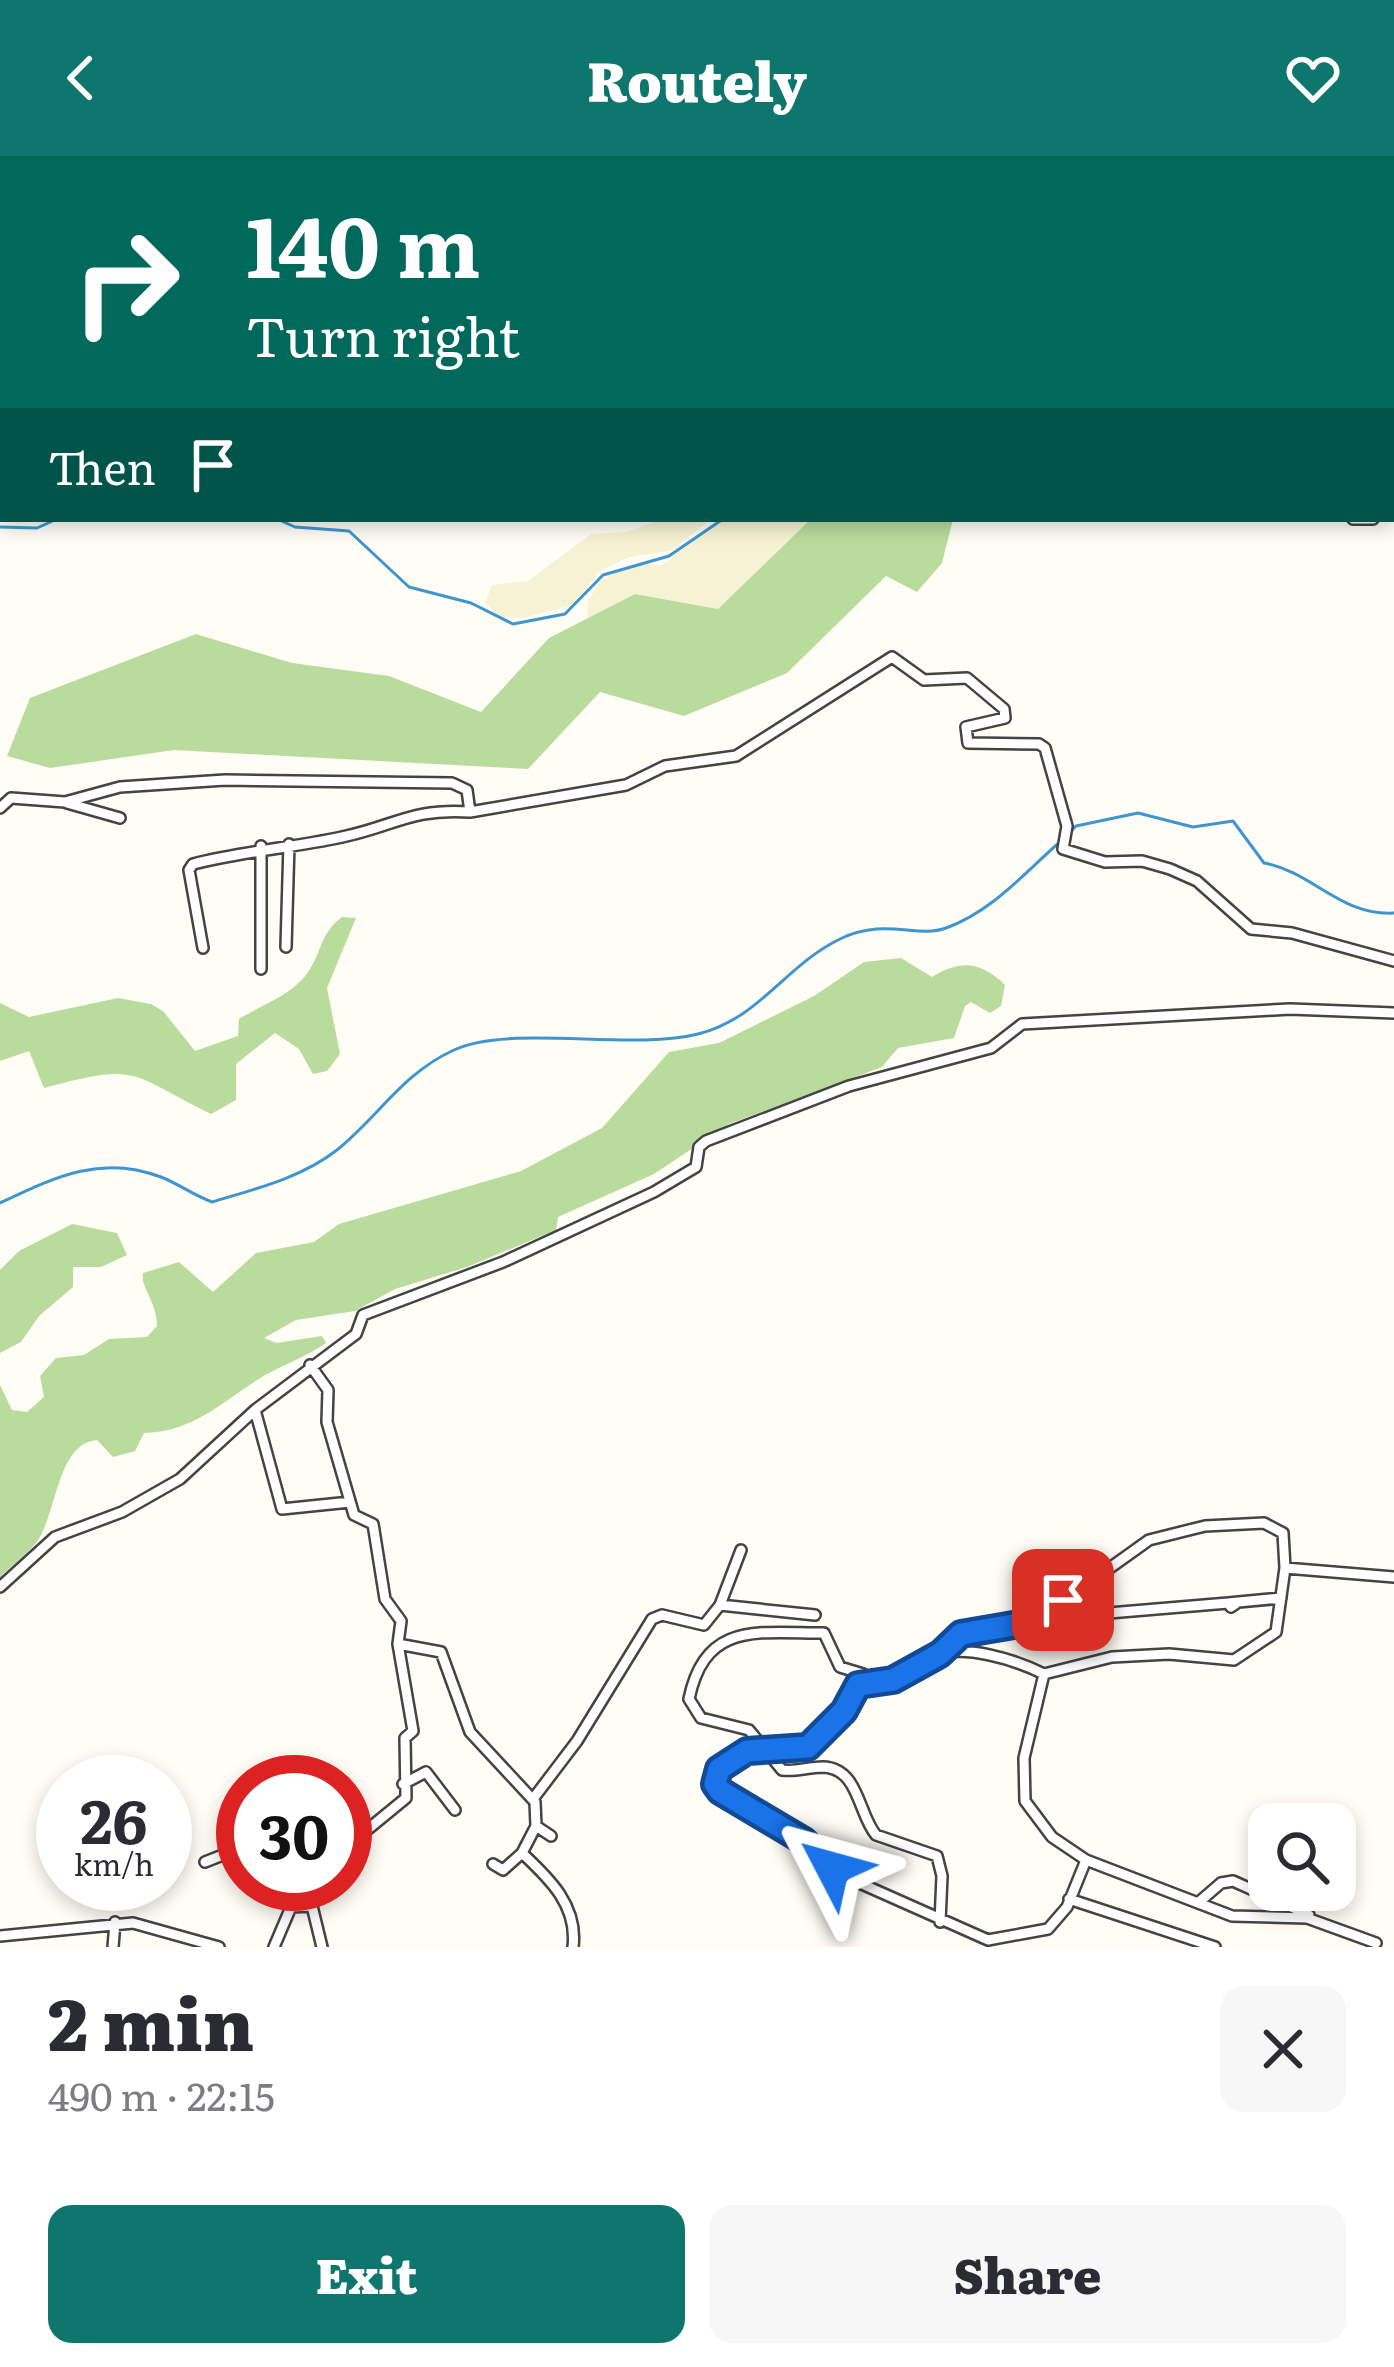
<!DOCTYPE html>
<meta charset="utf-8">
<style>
:root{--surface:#fff;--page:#f7f7f7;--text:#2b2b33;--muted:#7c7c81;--accent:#0f766e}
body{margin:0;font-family:Literata,serif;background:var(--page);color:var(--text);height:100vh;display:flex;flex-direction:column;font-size:45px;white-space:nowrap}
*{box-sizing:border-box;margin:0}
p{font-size:39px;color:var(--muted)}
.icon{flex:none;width:66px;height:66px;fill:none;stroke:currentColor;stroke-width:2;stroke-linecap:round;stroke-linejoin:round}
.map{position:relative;height:1791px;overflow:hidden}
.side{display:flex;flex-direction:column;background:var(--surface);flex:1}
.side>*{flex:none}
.banner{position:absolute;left:0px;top:0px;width:1395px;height:366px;box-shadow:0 6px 18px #0003;background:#00695c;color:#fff;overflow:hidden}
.controls{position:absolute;left:1248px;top:1647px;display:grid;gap:24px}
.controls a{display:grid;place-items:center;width:108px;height:108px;border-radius:24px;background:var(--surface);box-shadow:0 6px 18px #0003;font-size:60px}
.speed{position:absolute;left:36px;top:1599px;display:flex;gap:24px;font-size:60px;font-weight:700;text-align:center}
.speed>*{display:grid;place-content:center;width:156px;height:156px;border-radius:50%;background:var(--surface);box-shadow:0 6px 18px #0003;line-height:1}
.speed small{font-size:30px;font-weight:400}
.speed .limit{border:18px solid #d22;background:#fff;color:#111}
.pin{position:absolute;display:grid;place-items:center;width:102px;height:102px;color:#fff;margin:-51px;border-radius:24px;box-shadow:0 6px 18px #0006}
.me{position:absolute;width:132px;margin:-66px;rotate:309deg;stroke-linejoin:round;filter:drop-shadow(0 0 9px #0008)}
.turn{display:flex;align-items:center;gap:42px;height:252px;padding:0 48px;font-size:54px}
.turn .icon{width:156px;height:156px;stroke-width:2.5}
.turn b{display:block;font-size:84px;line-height:102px}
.then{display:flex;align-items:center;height:114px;padding:0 48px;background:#0003;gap:24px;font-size:45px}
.round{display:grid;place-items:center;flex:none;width:126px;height:126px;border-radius:24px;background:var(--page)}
.overview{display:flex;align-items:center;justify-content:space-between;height:204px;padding:0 48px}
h1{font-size:72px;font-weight:800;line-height:90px}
.action{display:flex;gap:24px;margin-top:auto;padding:24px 48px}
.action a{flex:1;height:138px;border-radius:24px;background:var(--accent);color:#fff;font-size:48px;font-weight:800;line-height:138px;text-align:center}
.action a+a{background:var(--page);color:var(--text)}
header{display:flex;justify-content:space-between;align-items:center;height:156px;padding:0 48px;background:var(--accent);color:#fff;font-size:54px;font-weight:800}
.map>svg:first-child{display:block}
</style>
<header><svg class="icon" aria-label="back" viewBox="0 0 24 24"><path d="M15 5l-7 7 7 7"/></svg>Routely<svg class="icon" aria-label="heart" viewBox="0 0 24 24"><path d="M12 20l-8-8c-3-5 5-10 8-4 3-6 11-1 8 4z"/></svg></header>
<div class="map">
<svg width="1394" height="1791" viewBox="0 0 1394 1791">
<rect width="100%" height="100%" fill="#fffdf5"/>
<path fill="#f6f3d4" d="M 663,363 L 711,363 L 671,395 L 630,401 L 601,414 L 572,449 L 524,462 L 500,461 L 485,447 L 492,429 L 528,425 L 591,378 L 627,376 Z
M 811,363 L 718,453 L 635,438 L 587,463 L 588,445 L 600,425 L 632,409 L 663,409 L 718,366 Z"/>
<path fill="#b9dc9c" d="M 811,363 L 953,363 L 942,407 L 917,436 L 886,420 L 787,517 L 684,560 L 600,536 L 528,613 L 174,594 L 50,612 L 7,600 L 30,542 L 196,478 L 292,507 L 389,520 L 481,556 L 549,482 L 635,438 L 718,453 Z
M 342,761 L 356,762 L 327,832 L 340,898 L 327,915 L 313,918 L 299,893 L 275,877 L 236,908 L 236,944 L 211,958 C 128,917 140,906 44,932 L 29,895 L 0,905 L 0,847 L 29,861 L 118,842 L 151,848 L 163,855 L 195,895 L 238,880 L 239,863 C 261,849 290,840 306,819 C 322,798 319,778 342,761 Z
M 901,802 L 932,821 C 961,803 981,806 1005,829 L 1001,850 L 990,857 L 971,846 L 965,850 L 954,882 L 898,892 L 882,911 L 729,968 L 654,1018 L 558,1061 L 556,1074 L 467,1111 L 395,1133 L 355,1155 L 296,1164 L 264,1182 L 276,1187 L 322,1180 L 326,1187 C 303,1203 279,1210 257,1224 C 220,1248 191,1276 144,1277 L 135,1295 L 113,1301 L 97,1284 C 56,1288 58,1358 36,1387 C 26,1399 11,1410 0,1421 L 0,1229 L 12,1254 L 27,1256 L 44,1241 L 40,1220 L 56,1202 L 84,1199 L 109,1183 L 147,1181 L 157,1170 C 157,1145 140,1131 143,1117 L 179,1106 L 213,1136 L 256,1097 L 314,1086 L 339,1068 L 521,1015 L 602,972 L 669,896 L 719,887 L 814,840 L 864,806 Z
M 72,1068 L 117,1077 L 127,1099 L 101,1111 L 73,1111 L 73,1131 L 39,1160 L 21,1186 L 0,1197 L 0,1114 L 19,1095 Z"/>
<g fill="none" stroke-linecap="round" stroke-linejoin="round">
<path stroke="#3f96cf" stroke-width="3" d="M 1392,91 L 1394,91
M 277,363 L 295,371 L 349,375 L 409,431 L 471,447 L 513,468 L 565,458 L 603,419 L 669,400 L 723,363
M 0,371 L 37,372 L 57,363
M 1068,678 L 1076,670 L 1138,657 L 1193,671 L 1233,665 L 1264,707 C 1313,716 1340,760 1394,757
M 0,1047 C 55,1021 101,998 161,1021 C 179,1028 193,1039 212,1046 C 255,1033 301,1022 337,994 C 379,960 403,917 454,894 C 509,868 631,895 698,878 C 759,863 786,809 840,783 C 886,761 916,783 946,772 C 993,755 1025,716 1061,685"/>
<defs>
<path id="minor" d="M 296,0 L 296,3
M 164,1 L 164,3
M 535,3 L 541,0
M 0,99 L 3,98
M 1392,338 L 1394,339
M 1353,363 L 1373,363
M 67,647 L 120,662
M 0,652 L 11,642 L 65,646 L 120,631 L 225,624 L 452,627 L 467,634 L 470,656 L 626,629 L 665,610 L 736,600 L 892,501 L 924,524 L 967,522 L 1004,553 L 1005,562 L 966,571 L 968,587 L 1039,588 L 1045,592 L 1067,670 L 1063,693 L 1105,706 L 1142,705 L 1170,713 L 1197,725 L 1251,773 L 1292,777 L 1394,805
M 286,791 L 289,688
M 203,792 L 189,714 L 193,708 C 243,695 292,692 342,681 C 395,670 411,652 470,656
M 261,813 L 261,690
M 310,1209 L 328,1234 L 327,1266 L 354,1359 L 373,1368 L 385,1443 L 401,1465 L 398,1488 L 413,1575 L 405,1582 L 406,1642 L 356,1683 L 345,1709
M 255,1254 L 282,1353 L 350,1346
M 741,1394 L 720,1449 L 815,1459
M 1285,1412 L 1394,1421
M 0,1431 L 55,1381 L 122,1356 L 180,1323 L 255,1254 L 356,1178 L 363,1159 L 503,1106 L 654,1036 L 696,1011 L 699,991 L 706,985 L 849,930 L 991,892 L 1022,868 L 1290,853 L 1394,857
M 1237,1447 L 1231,1451 L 1228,1447 L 1281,1442
M 1097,1458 L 1228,1447
M 398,1488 L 441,1496 L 470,1576 L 535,1646 L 536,1670 L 522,1697 C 550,1723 578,1750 573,1791
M 941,1497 L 961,1478 L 1037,1464 L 1149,1384 L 1205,1370 L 1264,1367 L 1283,1377 L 1285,1412 L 1276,1476 L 1234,1504 L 1169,1498 L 1112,1501 L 1044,1518
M 871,1527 L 863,1518 L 840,1511 L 824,1477 C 758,1477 705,1465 689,1543 L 701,1562 L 749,1574 L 782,1614 C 796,1616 808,1611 823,1611 C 859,1612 858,1658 876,1679 L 937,1700 L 942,1720 L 940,1766
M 403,1628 L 426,1616 L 455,1654
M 533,1643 L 577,1585 L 652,1463 L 662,1459 L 704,1469 L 720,1449
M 536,1670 L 551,1680
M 1086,1704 L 1067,1751 L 1048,1773 L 988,1784 L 855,1725 L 804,1685 L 720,1635 L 716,1620 C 738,1580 780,1602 814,1588 L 862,1527 C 894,1527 905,1511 932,1500 C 963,1487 1016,1504 1044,1518 L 1024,1602 L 1025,1645 L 1052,1681 L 1086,1704 L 1232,1760 L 1307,1762 L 1376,1787
M 205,1706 L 243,1691
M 493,1708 L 503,1714 L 522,1697
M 288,1728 L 293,1750
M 1069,1743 L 1215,1791
M 1199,1746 L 1221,1727 L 1233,1725 L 1309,1759
M 312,1750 L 322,1791
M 0,1780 L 133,1767 L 219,1791
M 113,1791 L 115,1766
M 274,1791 L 291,1751 L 312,1750 L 326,1728"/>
</defs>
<use href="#minor" stroke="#444" stroke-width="14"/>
<use href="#minor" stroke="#fff" stroke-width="9"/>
</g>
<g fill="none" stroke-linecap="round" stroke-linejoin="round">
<defs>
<path id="route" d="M 832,1712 L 804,1685 L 720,1635 L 715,1628 L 719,1613 L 747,1595 L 808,1591 L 844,1555 L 858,1529 L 893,1524 L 940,1498 L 961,1478 L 1031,1466 L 1063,1444"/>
</defs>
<use href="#route" stroke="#114b97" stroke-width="30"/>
<use href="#route" stroke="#1a73e8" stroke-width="21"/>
</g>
</svg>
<div class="controls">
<a><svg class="icon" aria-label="search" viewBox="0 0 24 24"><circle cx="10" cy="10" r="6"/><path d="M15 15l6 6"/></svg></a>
</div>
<div class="speed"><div>26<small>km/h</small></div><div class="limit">30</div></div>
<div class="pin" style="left:1063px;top:1444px;background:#d93025"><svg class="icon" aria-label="arrive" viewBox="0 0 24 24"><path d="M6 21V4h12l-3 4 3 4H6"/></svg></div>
<svg class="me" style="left:832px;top:1712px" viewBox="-20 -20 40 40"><path d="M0-17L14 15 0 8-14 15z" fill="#1a73e8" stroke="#fff" stroke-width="4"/></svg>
<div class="banner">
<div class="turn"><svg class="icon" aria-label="right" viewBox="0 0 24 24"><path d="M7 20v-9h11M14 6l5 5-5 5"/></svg><div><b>140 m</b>Turn right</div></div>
<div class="then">Then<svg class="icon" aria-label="arrive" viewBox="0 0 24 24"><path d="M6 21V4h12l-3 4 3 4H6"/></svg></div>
</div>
</div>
<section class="side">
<div class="overview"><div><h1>2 min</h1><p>490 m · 22:15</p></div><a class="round"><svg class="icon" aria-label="close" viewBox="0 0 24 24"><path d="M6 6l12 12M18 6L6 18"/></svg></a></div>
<div class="action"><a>Exit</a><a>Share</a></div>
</section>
